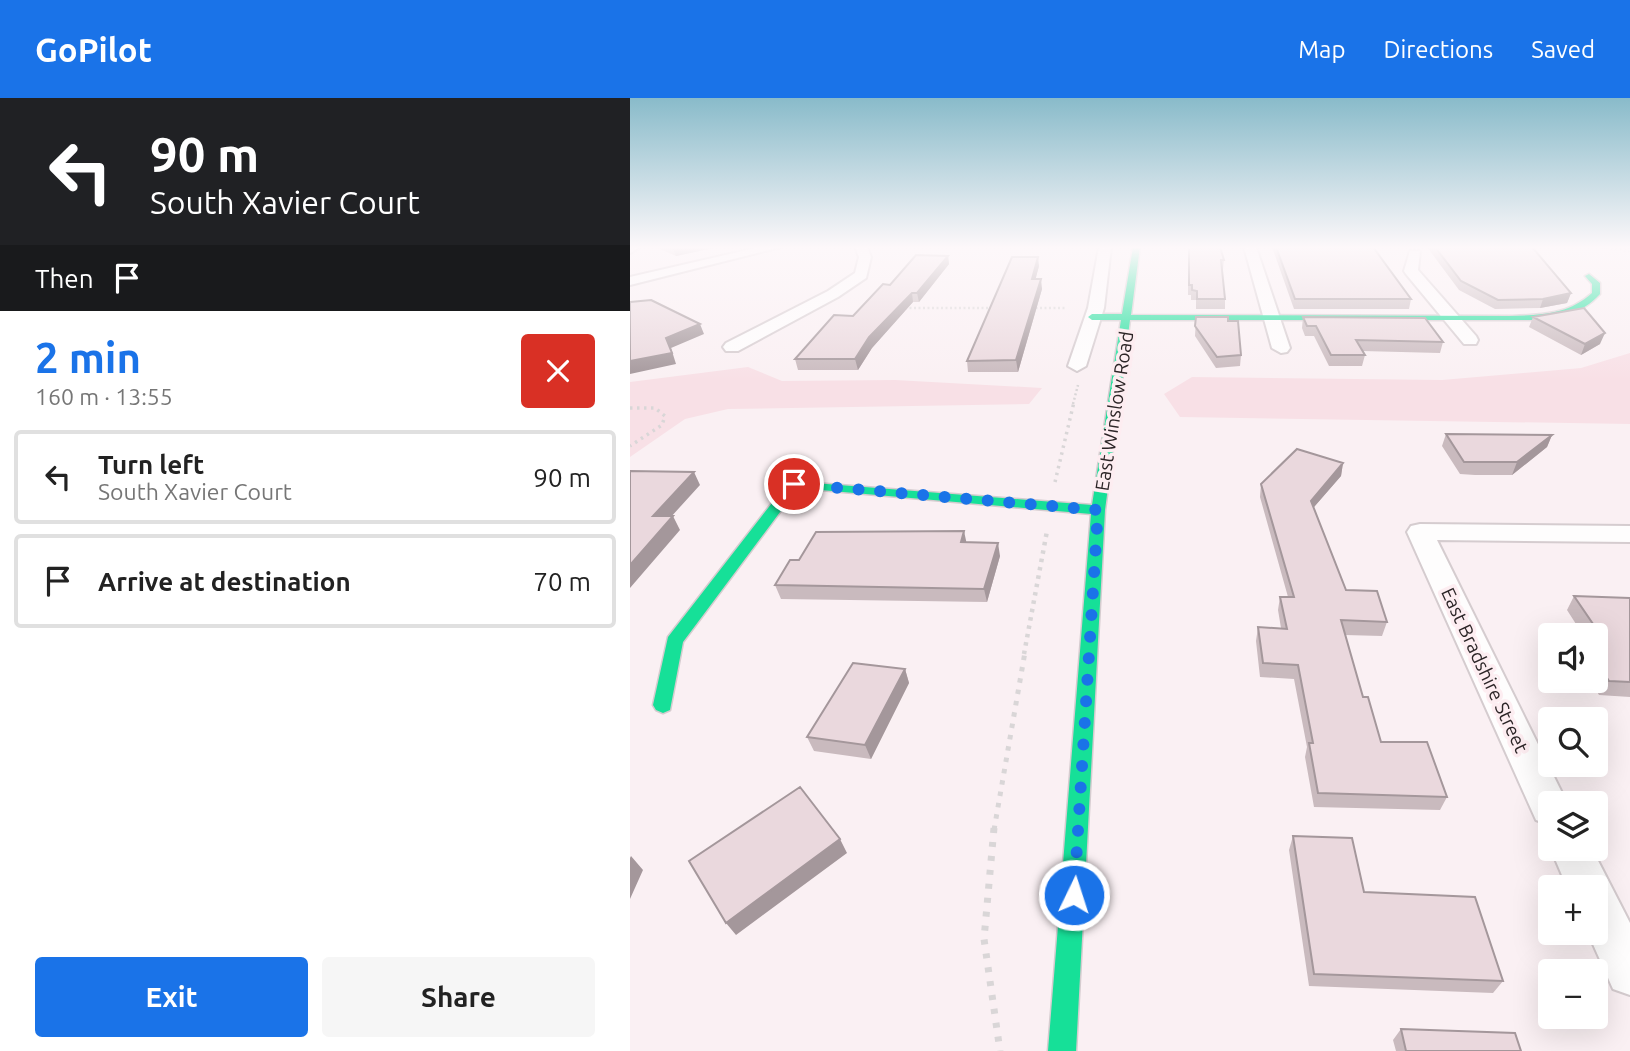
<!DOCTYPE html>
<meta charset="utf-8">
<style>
:root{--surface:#fff;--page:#f6f6f6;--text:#222;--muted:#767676;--line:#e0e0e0;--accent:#1a73e8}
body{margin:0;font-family:Ubuntu,sans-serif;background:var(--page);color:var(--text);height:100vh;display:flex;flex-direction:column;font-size:26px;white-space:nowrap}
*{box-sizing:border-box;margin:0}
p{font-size:23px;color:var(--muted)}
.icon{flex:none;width:38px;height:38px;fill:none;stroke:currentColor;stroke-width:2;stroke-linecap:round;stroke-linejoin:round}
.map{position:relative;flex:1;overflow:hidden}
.sheet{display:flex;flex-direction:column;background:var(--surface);width:630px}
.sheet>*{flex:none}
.top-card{background:#202124;color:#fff;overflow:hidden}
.controls{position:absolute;left:908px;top:525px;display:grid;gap:14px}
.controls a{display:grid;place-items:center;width:70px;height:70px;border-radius:7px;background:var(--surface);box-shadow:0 7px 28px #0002;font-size:35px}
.pin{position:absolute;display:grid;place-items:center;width:60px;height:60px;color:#fff;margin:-30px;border:4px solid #fff;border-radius:50%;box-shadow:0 2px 7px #0007}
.me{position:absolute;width:77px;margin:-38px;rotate:4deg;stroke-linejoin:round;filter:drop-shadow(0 0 5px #0008)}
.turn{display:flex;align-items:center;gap:24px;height:147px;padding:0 35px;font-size:32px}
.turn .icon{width:91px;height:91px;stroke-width:2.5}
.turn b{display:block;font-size:49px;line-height:60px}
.then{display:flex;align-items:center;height:66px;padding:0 35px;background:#0003;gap:14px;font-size:26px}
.round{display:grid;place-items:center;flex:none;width:74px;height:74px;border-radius:7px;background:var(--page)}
.headline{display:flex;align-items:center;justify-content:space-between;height:119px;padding:0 35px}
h1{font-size:42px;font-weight:600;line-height:52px;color:var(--accent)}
.cta{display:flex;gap:14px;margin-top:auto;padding:14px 35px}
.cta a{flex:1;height:80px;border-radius:7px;background:var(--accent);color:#fff;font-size:28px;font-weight:600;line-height:80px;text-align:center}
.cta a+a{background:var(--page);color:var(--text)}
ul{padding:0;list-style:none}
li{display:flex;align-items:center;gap:21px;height:94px;margin:0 14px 10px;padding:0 21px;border:4px solid var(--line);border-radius:7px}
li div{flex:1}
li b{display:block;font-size:26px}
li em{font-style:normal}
header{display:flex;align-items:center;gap:42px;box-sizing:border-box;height:98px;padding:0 35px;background:var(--accent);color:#fff}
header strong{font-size:33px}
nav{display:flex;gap:38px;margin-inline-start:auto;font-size:24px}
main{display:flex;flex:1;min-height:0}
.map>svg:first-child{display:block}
</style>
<header>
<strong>GoPilot</strong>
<nav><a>Map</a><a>Directions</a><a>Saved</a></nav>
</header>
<main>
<section class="sheet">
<div class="top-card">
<div class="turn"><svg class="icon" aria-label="left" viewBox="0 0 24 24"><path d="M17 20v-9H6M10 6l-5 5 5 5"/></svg><div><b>90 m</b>South Xavier Court</div></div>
<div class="then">Then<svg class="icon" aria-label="arrive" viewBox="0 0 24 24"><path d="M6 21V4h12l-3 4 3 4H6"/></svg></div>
</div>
<div class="headline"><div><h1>2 min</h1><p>160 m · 13:55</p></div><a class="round" style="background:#d93025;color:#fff"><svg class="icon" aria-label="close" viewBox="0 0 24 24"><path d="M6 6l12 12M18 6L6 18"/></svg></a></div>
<ul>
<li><svg class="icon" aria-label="left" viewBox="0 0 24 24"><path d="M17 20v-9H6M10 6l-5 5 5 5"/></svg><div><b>Turn left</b><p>South Xavier Court</p></div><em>90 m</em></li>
<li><svg class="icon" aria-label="arrive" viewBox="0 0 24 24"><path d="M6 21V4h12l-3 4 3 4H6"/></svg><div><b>Arrive at destination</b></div><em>70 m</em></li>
</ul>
<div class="cta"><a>Exit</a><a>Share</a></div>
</section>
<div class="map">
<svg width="1000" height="953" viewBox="0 0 1000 953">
<rect width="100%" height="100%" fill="#faf0f3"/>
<path fill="#f8e0e6" d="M 1000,255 L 1000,326 L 550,319 L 534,296 L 562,279 L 812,282 L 951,270 Z
M 118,269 L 152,283 L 265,282 L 412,290 L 399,306 L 98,311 L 55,321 L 0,359 L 0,284 Z"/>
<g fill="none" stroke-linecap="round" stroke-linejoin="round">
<defs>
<path id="street" d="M 0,149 L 10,149 L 0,155 Z
M 130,149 L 151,149 L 0,187 L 0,179 Z
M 225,149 L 237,149 L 241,159 L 236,180 L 208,199 L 108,253 L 96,253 L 93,249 L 96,245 L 198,193 L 225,175 L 229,159 Z
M 469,149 L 481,149 L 474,210 L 456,268 L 447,273 L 438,268 L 458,210 Z
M 614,149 L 626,149 L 660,250 L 657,254 L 651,255 L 642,250 Z
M 780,153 L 790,153 L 788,172 L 846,238 L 848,242 L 846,246 L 834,246 L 776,176 L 774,173 Z
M 790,426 L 1000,428 L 1000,444 L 807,442 L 937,705 L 920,705 L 920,727 L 906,722 L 777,434 L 781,428 Z
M 920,749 L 962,751 L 1000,825 L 1000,897 L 983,891 L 958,835 L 966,835 L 966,789 L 937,789 Z"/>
<path id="fast" d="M 503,149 L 510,149 L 501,217 L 879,218 C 910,217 938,217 962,195 L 962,186 L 955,178 L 959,176 L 970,185 L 970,196 C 952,216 929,220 903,222 L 500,222 L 475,412 L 446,953 L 418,953 L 461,416 L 168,390 L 53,544 L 40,612 L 33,615 L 26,612 L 23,607 L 38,539 L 159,383 L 462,407 L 491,222 L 462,222 L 458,219 L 462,216 L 492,216 Z"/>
</defs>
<use href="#street" stroke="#d5cccf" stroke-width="4"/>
<use href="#fast" stroke="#d5cccf" stroke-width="3"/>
<path stroke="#d9d6d7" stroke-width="2.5" stroke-dasharray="2 2.5" stroke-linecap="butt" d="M 967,149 L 1000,153
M 275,210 L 364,210
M 401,210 L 437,210
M 443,306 L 448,287"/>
<path stroke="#d9d6d7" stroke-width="3.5" stroke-dasharray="2.5 4.5" stroke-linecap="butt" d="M 0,310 L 25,310 L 35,318 L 32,327 L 0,348
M 425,384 L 444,304"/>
<path stroke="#d9d6d7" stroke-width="4.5" stroke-dasharray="3.5 5" stroke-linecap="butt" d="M 394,556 L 417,433"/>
<path stroke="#d9d6d7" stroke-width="5" stroke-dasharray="4.5 7" stroke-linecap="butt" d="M 364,732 L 395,554"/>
<path stroke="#d9d6d7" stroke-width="7" stroke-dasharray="5 9" stroke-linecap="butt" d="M 364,730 L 354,841 L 370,953"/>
<use href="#street" fill="#fefdfd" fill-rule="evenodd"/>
<use href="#fast" fill="#16e098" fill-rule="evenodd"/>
</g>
<path fill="#c9babe" d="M 25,149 L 88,149 L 46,158 Z
M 558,149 L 594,162 L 593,171 L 592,171 L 595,201 L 595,211 L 566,211 L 566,202 L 561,202 L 561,197 L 558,197 Z
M 642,149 L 743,149 L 781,201 L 779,211 L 664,211 Z
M 797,149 L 902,149 L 941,195 L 937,205 L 910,210 L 865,211 L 829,192 Z
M 318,158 L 319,166 L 289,204 L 283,204 L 242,250 L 228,272 L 168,272 L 165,261 L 223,218 Z
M 409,168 L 405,181 L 412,191 L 388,274 L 338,274 L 337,263 Z
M 566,219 L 598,223 L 611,257 L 610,268 L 586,270 L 565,238 Z
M 673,219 L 813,244 L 810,255 L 732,253 L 735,257 L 732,268 L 699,268 L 684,238 L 675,238 L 672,230 Z
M 903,219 L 970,246 L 951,257 L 899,229 Z
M 816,336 L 922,337 L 917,349 L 882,377 L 845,377 L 830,376 L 812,348 Z
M 713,365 L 711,378 L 683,410 L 716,492 L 757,524 L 752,538 L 715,537 L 733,599 L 751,644 L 817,699 L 810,712 L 684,709 L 675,659 L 677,649 L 664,581 L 630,579 L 626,543 L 628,529 L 651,530 L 648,512 L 650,499 L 658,499 L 630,399 L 631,386 Z
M 337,444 L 370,458 L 357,504 L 151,501 L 145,487 L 169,462 Z
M 944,498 L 1000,500 L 1000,599 L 969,597 L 961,583 L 966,583 L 966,537 L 953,537 L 937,512 Z
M 275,571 L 279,585 L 241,661 L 184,653 L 177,639 Z
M 663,738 L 734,794 L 873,883 L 863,895 L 679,888 L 659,752 Z
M 771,931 L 891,953 L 766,953 L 763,942 Z"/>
<path fill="#a4979b" d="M 42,149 L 88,149 L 46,158 Z
M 318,158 L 319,166 L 289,204 L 287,195 Z
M 408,159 L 409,168 L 403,191 L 402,181 Z
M 411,181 L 412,191 L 388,274 L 386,262 Z
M 282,195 L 283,204 L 242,250 L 228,272 L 225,261 L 239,239 Z
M 941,195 L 937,205 L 910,210 L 913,201 Z
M 70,226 L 74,236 L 41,250 L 46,266 L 0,276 L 0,263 L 36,240 Z
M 975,235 L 970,246 L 951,257 L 955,246 Z
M 922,337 L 917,349 L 882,377 L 887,364 Z
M 713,365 L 711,378 L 678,416 L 681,403 Z
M 64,374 L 70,387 L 30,431 L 23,418 Z
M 43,418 L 50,432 L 0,490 L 0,467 Z
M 334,433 L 337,447 L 331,444 Z
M 368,445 L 370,458 L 357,504 L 354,491 Z
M 275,571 L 279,585 L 241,661 L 235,647 Z
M 210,741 L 217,755 L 106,837 L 96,825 Z
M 1,758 L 13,772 L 0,801 L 0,760 Z"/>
<path fill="#ead8dd" stroke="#a4979b" stroke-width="2" d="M 559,149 L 590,149 L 594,162 L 591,162 L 595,201 L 567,201 L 567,193 L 562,192 L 562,187 L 559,187 Z
M 646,149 L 743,149 L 781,201 L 665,201 Z
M 805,149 L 902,149 L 941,195 L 913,201 L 868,202 L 831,183 Z
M 286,157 L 318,158 L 287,195 L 282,195 L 239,239 L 225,261 L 165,261 L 204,217 L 223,218 L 253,186 L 260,187 Z
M 382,159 L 408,159 L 402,181 L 411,181 L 386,262 L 337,263 Z
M 21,202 L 70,226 L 36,240 L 42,255 L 0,263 L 0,204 Z
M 954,210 L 975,235 L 955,246 L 903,219 Z
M 566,219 L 598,219 L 598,223 L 608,223 L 611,257 L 587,259 L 565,228 Z
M 673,219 L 795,220 L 813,244 L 726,242 L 735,257 L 701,257 L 686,228 L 677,228 Z
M 816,336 L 922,337 L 887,364 L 834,364 Z
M 667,351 L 713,365 L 681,403 L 716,492 L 747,493 L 757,524 L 711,522 L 733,599 L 738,599 L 751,644 L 797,644 L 817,699 L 688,695 L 679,645 L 683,645 L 668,567 L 633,565 L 628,529 L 657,531 L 650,499 L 664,499 L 631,386 Z
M 0,373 L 64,374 L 23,418 L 43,418 L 0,467 Z
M 334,433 L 331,444 L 368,445 L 354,491 L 145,487 L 160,462 L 169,462 L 186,434 Z
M 944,498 L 1000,500 L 1000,584 L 979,583 L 966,563 L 966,545 L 976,545 Z
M 223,565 L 275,571 L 235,647 L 177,639 Z
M 170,689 L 210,741 L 96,825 L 59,763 Z
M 663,738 L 722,740 L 734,794 L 845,799 L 873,883 L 684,876 Z
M 771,931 L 885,935 L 891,953 L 776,953 Z"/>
<linearGradient id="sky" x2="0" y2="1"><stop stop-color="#89bbca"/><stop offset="0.53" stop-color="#fdf8fa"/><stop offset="1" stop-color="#fdf8fa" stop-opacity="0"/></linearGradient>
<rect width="1000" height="282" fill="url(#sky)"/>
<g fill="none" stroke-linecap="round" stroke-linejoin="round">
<path stroke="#1a73e8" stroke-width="12" stroke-dasharray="0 21.6" d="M 164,386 L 468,412 L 444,797"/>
</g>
<g text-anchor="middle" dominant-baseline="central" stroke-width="7" stroke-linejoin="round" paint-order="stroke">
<g font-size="19" fill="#2c2527" stroke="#fdedf1">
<text transform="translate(484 313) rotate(-81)">East Winslow Road</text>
<text transform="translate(855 572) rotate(65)">East Bradshire Street</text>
</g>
</g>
</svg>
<div class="controls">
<a><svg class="icon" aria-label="sound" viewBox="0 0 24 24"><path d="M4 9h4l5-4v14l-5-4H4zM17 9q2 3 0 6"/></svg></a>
<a><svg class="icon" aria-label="search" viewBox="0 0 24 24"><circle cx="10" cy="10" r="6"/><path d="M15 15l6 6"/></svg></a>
<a><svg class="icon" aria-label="layers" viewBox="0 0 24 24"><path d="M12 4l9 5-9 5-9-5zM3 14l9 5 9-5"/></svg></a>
<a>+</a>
<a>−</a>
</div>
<div class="pin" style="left:164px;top:386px;background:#d93025"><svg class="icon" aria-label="arrive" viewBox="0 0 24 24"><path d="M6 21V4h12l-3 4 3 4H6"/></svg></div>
<svg class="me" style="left:444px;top:797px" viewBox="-20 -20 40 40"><circle r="17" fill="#1a73e8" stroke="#fff" stroke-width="3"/><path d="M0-11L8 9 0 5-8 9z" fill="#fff"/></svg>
</div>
</main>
